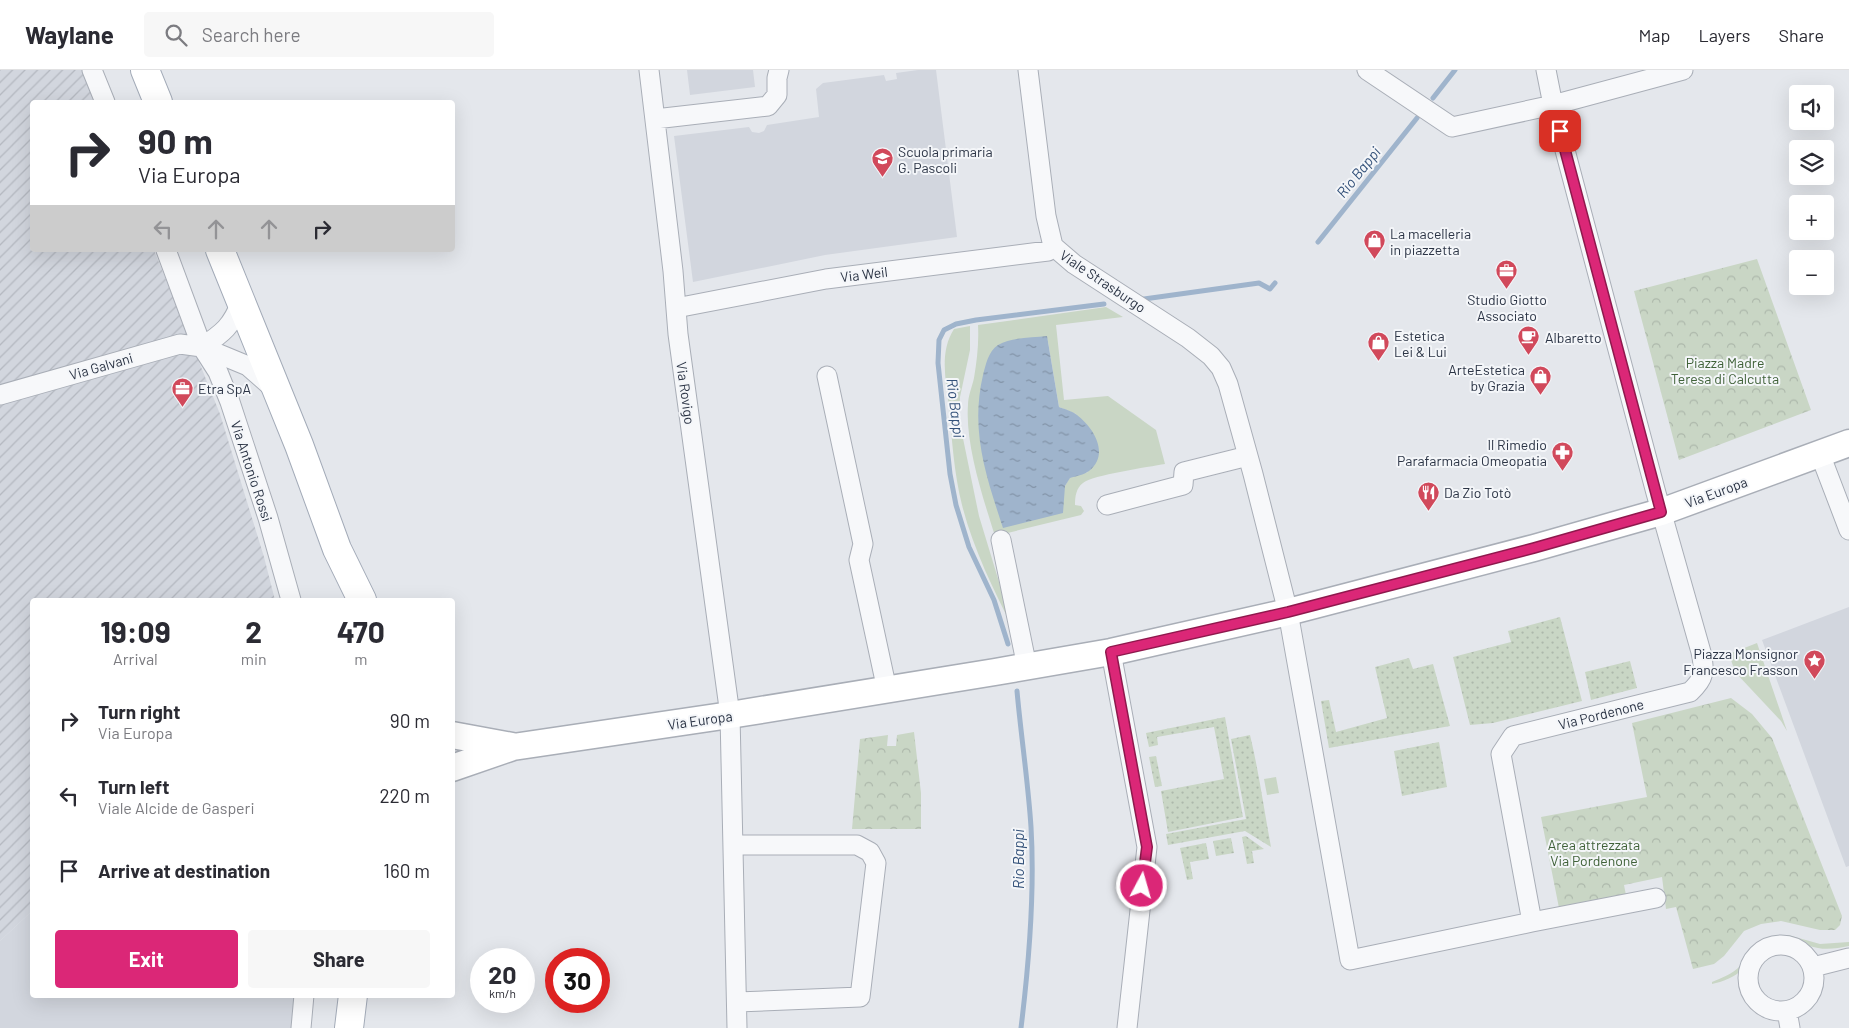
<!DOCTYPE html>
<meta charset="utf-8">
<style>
:root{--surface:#fff;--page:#f7f7f7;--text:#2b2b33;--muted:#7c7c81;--line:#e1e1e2;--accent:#db2777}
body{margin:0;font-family:Barlow,sans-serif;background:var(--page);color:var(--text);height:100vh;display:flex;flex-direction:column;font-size:19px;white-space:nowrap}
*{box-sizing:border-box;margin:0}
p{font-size:16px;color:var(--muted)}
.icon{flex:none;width:28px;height:28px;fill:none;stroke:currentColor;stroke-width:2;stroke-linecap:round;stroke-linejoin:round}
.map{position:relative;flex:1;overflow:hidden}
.drawer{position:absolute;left:30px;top:528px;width:425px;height:400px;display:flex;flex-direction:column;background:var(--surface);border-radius:5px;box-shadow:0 5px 20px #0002}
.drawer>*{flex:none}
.guide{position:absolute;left:30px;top:30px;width:425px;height:152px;border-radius:5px;box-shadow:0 5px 20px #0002;background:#fff;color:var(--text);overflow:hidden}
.fabs{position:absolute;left:1789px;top:15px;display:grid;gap:10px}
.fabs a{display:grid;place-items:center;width:45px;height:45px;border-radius:5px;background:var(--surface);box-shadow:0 5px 20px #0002;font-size:25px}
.speed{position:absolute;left:470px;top:878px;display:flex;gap:10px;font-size:25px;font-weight:700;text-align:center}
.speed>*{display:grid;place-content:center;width:65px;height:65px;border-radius:50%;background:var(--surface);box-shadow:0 5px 20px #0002;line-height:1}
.speed small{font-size:12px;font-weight:400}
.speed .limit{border:8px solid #d22;background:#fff;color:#111}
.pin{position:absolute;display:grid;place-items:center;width:42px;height:42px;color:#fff;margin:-21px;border-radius:10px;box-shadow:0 2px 8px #0006}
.me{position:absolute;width:55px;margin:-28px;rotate:6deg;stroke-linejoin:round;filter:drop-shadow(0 0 4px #0008)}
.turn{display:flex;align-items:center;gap:18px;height:105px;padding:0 25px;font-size:22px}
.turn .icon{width:65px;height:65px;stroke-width:2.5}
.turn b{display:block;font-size:35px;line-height:42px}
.lanes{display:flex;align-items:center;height:48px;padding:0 25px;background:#0003;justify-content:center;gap:25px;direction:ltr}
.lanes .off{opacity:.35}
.eta{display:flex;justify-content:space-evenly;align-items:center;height:85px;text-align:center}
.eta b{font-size:30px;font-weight:700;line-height:35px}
.action{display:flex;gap:10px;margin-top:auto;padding:10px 25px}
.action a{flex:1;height:58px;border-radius:5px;background:var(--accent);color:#fff;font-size:20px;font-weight:700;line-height:58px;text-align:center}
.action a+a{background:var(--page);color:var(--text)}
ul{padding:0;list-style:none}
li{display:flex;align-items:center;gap:15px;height:75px;padding:0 25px}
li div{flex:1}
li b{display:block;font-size:19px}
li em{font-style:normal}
header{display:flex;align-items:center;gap:30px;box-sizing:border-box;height:70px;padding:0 25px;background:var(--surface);border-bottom:1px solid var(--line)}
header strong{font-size:24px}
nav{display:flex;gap:28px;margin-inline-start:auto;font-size:18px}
.search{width:350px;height:45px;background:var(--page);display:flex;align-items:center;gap:12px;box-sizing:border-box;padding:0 18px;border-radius:5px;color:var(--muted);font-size:19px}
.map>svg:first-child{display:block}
</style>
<header>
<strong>Waylane</strong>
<div class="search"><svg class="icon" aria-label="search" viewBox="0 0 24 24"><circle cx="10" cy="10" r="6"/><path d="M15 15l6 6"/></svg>Search here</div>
<nav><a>Map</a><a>Layers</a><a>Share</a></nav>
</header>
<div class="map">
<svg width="1849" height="958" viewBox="0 0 1849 958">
<defs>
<pattern id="industrial-furrows" width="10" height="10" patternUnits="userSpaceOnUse" patternTransform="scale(1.25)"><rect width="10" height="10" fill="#d2d6de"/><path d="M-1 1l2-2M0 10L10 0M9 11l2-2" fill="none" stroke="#b4b8c0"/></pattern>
<pattern id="park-crowns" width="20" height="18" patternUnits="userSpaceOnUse" patternTransform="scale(1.25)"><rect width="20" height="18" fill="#c9d6c5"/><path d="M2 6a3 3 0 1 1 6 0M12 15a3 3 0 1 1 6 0" fill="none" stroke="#adb8ab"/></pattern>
<pattern id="garden-dots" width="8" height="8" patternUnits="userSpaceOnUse" patternTransform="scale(1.25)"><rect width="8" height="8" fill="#c9d6c5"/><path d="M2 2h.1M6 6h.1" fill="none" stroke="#adb8ab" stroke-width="1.8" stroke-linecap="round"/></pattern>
<pattern id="water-ripples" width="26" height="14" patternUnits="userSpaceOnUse" patternTransform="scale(1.25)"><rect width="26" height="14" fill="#9fb4cc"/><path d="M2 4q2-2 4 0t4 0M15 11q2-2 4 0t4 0" fill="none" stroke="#8293a7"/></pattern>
</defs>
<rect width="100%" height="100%" fill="#e4e7ec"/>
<path fill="#d2d6de" d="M 687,0 L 753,0 L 755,17 L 690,25 Z
M 918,0 L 936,0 L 957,167 L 825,185 L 693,212 L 674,66 L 749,57 L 752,62 L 759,63 L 764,61 L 767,55 L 819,47 L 816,19 L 823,13 L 884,5 L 886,11 L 897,9 L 896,3 Z
M 1849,537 L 1849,796 L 1846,797 L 1762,570 Z
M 32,841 L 32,925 L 296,925 L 292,958 L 0,958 L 0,871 Z"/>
<path fill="url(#industrial-furrows)" d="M 0,0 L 82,0 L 95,32 L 32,32 L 32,180 L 154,180 L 220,344 L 264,487 L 275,530 L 32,530 L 32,841 L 0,871 Z"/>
<path fill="#c9d6c5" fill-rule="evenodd" d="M 1106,237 L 1123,247 L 1056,255 L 1064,330 L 1108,326 L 1156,360 L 1165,394 C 1149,397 1092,405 1083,413 C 1076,418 1075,427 1075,435 L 1081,436 L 1084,441 L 1081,445 L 995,466 C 983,428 965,374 968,335 C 968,326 972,317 974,308 C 977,290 979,273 978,255 ZM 1047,266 L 1059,337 L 1076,344 L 1088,402 L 1070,407 L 1065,416 Z
M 970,256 L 970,280 L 960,327 L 959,349 L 979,446 L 1013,558 C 993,519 973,478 962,435 C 954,403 952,370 949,337 C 946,311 939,282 954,259 Z
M 1757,573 L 1787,661 L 1781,651 L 1735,602 L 1729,584 Z
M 1276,707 L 1279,723 L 1267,725 L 1264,709 Z
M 1788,865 L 1820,874 L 1849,872 L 1849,876 C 1839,878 1828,880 1818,878 C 1802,875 1790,866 1773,871 C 1756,875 1753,887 1743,899 C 1735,907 1722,912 1712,914 L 1712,912 C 1721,908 1733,904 1740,896 C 1744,891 1747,885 1751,879 C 1760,869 1775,867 1788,865 Z"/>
<path fill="url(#park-crowns)" d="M 1757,189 L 1811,340 L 1679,390 L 1634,221 Z
M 1731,628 L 1752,644 L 1772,668 L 1842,846 L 1840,855 L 1835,860 L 1820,860 L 1781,851 L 1761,854 L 1744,861 L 1724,886 L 1714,894 L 1693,899 L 1676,837 L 1666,839 L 1662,807 L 1624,815 L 1626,825 L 1559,838 L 1541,747 L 1647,727 L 1632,653 Z
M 914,662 L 921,723 L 921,759 L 852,759 L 860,669 L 888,665 L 887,676 L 896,676 L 897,665 Z"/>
<path fill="url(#garden-dots)" d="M 1560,547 L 1582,631 L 1493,653 L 1470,655 L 1453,587 L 1511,572 L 1508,561 Z
M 1409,588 L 1413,599 L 1433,594 L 1450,656 L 1329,678 L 1321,631 L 1329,630 L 1336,662 L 1387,648 L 1375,597 Z
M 1630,591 L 1637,618 L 1591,630 L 1585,602 Z
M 1225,647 L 1243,747 L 1168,762 L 1161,721 L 1224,709 L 1214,657 L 1157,667 L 1158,675 L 1149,677 L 1146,663 Z
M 1250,665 C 1259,702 1264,740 1271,777 L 1245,761 L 1168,775 L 1166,764 L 1246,749 L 1231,669 Z
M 1439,672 L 1447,717 L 1402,726 L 1394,681 Z
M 1156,686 L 1162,716 L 1155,717 L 1149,687 Z
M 1246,766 L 1264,779 L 1252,781 L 1254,793 L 1247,794 L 1242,767 Z
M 1231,768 L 1234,783 L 1216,786 L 1213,771 Z
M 1206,773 L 1209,789 L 1190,792 L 1193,809 L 1187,810 L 1180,778 Z"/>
<path fill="url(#water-ripples)" d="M 1047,266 L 1059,337 C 1064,339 1072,341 1077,345 C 1094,358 1110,384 1089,401 C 1084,405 1076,406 1070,408 L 1065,416 L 1063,443 L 1003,458 C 986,406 970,361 983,305 C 986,294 988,282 998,275 C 1012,267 1031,268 1047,266 Z"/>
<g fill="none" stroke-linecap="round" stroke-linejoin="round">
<path stroke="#9fb4cc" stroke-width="5" d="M 1433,28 L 1455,0
M 1318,172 L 1417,48
M 1144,229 L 1259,213 L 1270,219 L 1275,213
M 1008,574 L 994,530 L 969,477 L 956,435 L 950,404 L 938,293 L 939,270 L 944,260 L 956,254 L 976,250 L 1104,234
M 1017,621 C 1021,666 1028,711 1031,757 C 1035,823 1029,893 1021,958"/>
<defs>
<path id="street" d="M 92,0 L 105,32
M 649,0 L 673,201 L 678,264 L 730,645 L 737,958
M 1028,0 L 1046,146 L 1053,176 L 1074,194 L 1188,268 L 1211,286 L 1221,298 L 1228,314 L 1253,404 L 1288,542 L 1350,890 L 1532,852 L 1656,828
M 1367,0 L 1452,57 L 1553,35 L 1683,0
M 655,49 L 768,36 L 777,25 L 777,8 L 779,0
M 166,180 L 202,277 L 218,302 L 230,332 L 268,448 L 291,530
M 676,238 L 826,209 L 1048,181 L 1053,176
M 202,277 C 223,263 232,256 241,232
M 827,306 L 863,474 L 859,490 L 887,620
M 0,325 L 180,274 L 202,277 L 248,296 L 273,318
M 1820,384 L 1849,460
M 1107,435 L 1183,415 L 1184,402 L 1248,386
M 1001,470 L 1027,597
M 1111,582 L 1147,777 L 1127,958
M 733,775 L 857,775 L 870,782 L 876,793 L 860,927 L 737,932
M 1532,852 L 1501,684 L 1513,666 L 1690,622 C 1705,608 1705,601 1701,582 L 1656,423 L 1553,35 L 1546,0
M1748 908a33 33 0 1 1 66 0a33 33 0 1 1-66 0Z
M 1813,897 L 1849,888
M 1787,941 L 1790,958
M 301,958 L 304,925"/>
<path id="secondary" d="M 452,665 L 512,676
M 452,698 L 513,677 L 730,645 L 995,602 L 1111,582 L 1288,542 L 1534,478 L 1661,442 L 1849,373"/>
<path id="primary" d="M 145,0 L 158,32
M 220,180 L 299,375 L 337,479 L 362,530
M 349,958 L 353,925"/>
</defs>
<use href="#street" stroke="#a9aeb7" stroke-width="21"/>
<use href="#secondary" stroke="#a9aeb7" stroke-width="29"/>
<use href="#primary" stroke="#a3abb8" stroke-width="30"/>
<use href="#street" stroke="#f7f8fa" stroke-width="19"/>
<use href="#secondary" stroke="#fff" stroke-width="26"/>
<use href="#primary" stroke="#fff" stroke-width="28"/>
</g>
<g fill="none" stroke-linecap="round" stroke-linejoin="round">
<defs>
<path id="route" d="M 1142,816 L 1147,777 L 1111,582 L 1288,542 L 1534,478 L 1661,442 L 1560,61"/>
</defs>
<use href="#route" stroke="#8e194d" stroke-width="12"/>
<use href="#route" stroke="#db2777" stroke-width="9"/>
</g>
<defs>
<symbol id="school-pin" viewBox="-11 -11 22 30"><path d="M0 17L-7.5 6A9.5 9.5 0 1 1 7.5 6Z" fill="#d1495b" stroke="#f4f6f9"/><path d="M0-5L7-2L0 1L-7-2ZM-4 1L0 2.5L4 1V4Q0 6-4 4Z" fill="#fff"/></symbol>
<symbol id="shop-pin" viewBox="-11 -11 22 30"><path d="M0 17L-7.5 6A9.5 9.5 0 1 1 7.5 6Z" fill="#d1495b" stroke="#f4f6f9"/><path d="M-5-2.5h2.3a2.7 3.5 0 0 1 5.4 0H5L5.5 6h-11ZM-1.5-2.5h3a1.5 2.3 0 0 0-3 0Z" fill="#fff"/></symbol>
<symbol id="office-pin" viewBox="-11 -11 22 30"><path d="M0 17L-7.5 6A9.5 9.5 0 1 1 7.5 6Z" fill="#d1495b" stroke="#f4f6f9"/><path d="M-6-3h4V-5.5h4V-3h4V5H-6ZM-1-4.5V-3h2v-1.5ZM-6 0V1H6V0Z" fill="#fff"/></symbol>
<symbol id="cafe-pin" viewBox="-11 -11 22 30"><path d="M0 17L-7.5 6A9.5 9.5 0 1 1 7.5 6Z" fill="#d1495b" stroke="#f4f6f9"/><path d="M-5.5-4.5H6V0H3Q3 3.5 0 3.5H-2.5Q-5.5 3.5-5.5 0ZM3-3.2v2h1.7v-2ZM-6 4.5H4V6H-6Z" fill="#fff"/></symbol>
<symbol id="pharmacy-pin" viewBox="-11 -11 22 30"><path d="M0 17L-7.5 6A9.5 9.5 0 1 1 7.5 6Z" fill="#d1495b" stroke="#f4f6f9"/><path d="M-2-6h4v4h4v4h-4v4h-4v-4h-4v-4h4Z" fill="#fff"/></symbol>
<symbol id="restaurant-pin" viewBox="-11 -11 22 30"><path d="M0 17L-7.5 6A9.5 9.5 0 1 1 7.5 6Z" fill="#d1495b" stroke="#f4f6f9"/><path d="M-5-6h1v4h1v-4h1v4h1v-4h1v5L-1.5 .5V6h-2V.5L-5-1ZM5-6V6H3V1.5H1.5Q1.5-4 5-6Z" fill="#fff"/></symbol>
<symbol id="sight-pin" viewBox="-11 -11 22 30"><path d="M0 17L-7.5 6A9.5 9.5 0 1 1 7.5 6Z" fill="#d1495b" stroke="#f4f6f9"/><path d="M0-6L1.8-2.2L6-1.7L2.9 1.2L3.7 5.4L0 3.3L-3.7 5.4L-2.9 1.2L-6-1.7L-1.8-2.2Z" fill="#fff"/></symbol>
</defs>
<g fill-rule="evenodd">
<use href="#school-pin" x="870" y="76" width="25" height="34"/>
<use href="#shop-pin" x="1362" y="158" width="25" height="34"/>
<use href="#office-pin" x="1494" y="188" width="25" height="34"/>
<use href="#cafe-pin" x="1516" y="254" width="25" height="34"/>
<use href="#shop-pin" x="1366" y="260" width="25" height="34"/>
<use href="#shop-pin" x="1528" y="294" width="25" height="34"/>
<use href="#office-pin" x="170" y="306" width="25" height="34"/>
<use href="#pharmacy-pin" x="1550" y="370" width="25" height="34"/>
<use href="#restaurant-pin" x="1416" y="410" width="25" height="34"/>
<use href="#sight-pin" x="1802" y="578" width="25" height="34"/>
</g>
<g text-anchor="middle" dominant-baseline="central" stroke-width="4" stroke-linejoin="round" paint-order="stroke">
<g font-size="14" fill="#2b3445" stroke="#f4f6f9" text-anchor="start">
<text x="898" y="81">Scuola primaria<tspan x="898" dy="16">G. Pascoli</tspan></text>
<text x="1390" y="163">La macelleria<tspan x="1390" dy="16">in piazzetta</tspan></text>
<text x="1507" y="229" text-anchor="middle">Studio Giotto<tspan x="1507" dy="16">Associato</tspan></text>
<text x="1394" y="265">Estetica<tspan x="1394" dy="16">Lei &amp; Lui</tspan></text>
<text x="1545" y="267">Albaretto</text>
<text x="1525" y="299" text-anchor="end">ArteEstetica<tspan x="1525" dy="16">by Grazia</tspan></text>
<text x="198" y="318">Etra SpA</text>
<text x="1547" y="374" text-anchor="end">Il Rimedio<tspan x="1547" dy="16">Parafarmacia Omeopatia</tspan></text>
<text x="1444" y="422">Da Zio Totò</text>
<text x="1798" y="583" text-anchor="end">Piazza Monsignor<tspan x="1798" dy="16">Francesco Frasson</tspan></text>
</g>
<g font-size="14" fill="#2b3445" stroke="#f4f6f9">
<text transform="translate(864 204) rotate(-7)">Via Weil</text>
<text transform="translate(1103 211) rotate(34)">Viale Strasburgo</text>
<text transform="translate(101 296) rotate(-16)">Via Galvani</text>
<text transform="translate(686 323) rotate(82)">Via Rovigo</text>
<text transform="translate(252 401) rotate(72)">Via Antonio Rossi</text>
<text transform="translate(1716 422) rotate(-20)">Via Europa</text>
<text transform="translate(1601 644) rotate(-14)">Via Pordenone</text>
<text transform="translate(700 650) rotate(-8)">Via Europa</text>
</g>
<g font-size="14" fill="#3f6138" stroke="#f4f6f9">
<text x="1725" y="292">Piazza Madre<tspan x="1725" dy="16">Teresa di Calcutta</tspan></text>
<text x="1594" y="774">Area attrezzata<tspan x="1594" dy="16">Via Pordenone</tspan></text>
</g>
<g font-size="15" font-style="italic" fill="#34527a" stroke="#f4f6f9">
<text transform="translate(1358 102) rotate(-51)">Rio Bappi</text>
<text transform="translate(956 338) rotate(83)">Rio Bappi</text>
<text transform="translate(1018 789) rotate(-90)">Rio Bappi</text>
</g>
</g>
</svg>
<div class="fabs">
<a><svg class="icon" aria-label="sound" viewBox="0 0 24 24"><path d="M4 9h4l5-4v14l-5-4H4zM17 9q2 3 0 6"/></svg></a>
<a><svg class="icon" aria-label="layers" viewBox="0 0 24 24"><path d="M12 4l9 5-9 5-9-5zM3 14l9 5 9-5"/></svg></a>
<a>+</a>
<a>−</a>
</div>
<div class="speed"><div>20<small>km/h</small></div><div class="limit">30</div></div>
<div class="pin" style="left:1560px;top:61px;background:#d93025"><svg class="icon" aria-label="arrive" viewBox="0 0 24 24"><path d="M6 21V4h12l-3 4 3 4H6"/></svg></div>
<svg class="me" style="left:1142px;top:816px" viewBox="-20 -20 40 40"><circle r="17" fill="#db2777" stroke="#fff" stroke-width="3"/><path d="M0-11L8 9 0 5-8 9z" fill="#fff"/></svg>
<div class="guide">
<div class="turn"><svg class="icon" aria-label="right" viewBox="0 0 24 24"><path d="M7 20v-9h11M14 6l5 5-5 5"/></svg><div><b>90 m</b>Via Europa</div></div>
<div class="lanes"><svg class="icon off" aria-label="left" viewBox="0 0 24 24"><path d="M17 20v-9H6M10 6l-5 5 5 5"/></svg><svg class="icon off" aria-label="ahead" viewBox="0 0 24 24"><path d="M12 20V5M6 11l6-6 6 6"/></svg><svg class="icon off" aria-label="ahead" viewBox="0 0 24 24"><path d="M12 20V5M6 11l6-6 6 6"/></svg><svg class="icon" aria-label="right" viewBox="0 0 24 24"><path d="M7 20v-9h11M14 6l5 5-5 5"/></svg></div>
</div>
<section class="drawer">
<div class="eta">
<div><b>19:09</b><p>Arrival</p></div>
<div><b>2</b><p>min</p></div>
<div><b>470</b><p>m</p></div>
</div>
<ul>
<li><svg class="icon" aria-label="right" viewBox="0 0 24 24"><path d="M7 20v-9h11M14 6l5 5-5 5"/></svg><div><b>Turn right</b><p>Via Europa</p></div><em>90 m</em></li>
<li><svg class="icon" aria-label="left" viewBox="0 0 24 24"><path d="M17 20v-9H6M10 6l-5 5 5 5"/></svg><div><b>Turn left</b><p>Viale Alcide de Gasperi</p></div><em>220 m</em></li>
<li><svg class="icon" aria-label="arrive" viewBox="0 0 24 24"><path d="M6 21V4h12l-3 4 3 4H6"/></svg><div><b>Arrive at destination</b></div><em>160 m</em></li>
</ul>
<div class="action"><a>Exit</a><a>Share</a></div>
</section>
</div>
